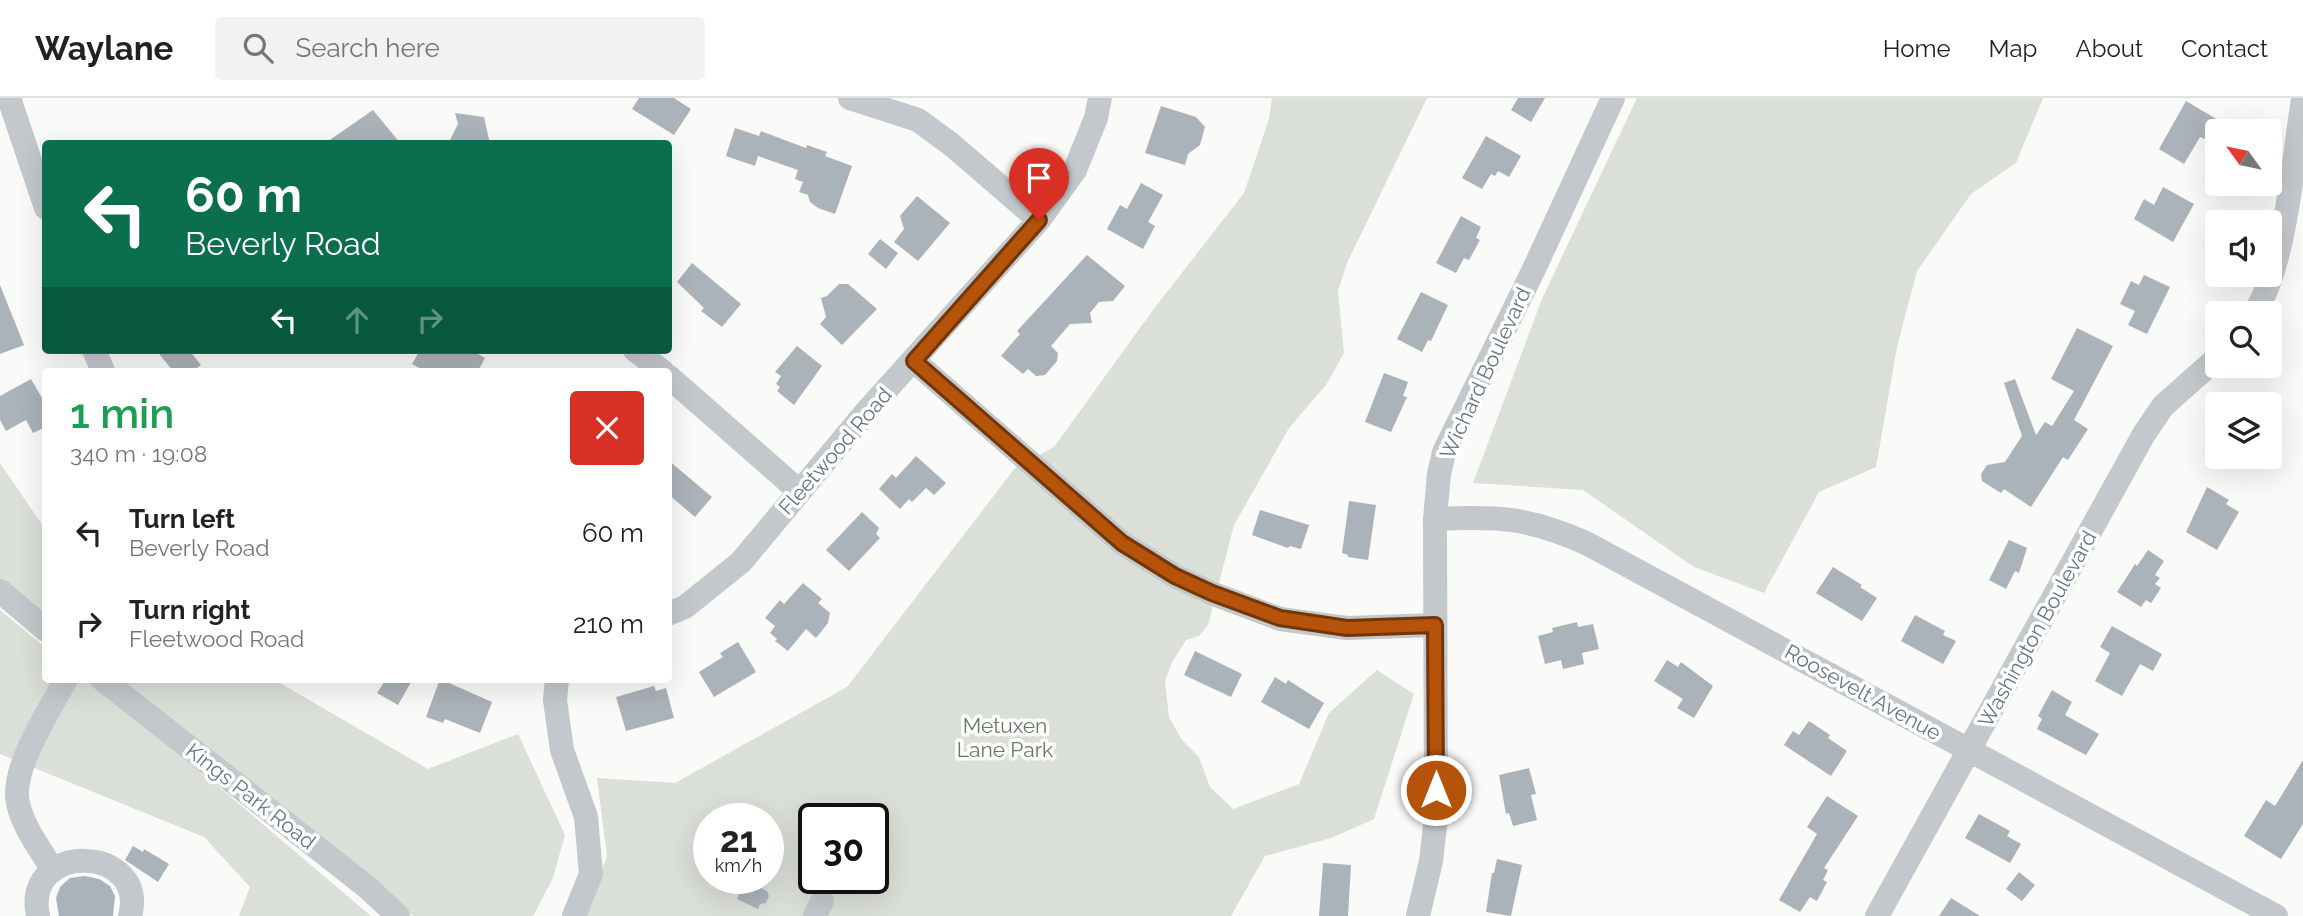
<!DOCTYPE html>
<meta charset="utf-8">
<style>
:root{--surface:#fff;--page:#f2f2f2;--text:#222;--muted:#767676;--line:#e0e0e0}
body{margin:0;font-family:Raleway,sans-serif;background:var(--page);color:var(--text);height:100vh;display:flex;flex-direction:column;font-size:26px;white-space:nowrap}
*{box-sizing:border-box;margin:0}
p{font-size:23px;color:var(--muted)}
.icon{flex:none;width:38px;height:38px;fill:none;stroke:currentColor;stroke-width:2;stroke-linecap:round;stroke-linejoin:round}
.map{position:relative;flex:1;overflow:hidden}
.sheet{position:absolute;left:42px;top:270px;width:630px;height:315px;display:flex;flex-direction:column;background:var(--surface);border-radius:7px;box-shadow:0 7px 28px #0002}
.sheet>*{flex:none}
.banner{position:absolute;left:42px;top:42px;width:630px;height:214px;border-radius:7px;box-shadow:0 7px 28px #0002;background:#0b6e4f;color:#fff;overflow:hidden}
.needle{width:46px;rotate:303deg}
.buttons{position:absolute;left:2205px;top:21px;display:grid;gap:14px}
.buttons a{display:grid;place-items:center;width:77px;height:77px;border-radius:7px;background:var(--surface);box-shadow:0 7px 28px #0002;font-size:35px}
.speed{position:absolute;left:693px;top:705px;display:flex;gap:14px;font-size:35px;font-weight:700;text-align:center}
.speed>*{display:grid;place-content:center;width:91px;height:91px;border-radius:50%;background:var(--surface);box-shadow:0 7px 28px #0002;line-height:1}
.speed small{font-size:18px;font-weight:400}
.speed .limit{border:4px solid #111;border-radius:10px;background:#fff;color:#111}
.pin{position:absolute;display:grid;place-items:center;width:60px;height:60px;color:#fff;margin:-72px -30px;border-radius:50% 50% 50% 0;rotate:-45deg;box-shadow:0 0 7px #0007}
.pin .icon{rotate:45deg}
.me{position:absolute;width:77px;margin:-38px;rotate:0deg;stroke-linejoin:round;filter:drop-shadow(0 0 5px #0008)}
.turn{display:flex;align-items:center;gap:24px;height:147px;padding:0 28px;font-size:32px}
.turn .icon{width:91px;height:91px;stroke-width:2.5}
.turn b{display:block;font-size:49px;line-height:60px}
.lanes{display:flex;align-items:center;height:66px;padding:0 28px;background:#0003;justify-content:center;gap:35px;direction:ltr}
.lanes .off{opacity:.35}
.round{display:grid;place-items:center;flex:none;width:74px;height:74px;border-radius:7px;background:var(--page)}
.headline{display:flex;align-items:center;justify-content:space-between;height:119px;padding:0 28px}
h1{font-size:42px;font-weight:600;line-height:52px;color:#1e9e55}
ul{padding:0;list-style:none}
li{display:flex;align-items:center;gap:21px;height:91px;padding:0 28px}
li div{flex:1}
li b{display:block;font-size:26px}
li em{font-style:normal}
header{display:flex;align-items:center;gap:42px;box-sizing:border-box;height:98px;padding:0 35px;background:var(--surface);border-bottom:2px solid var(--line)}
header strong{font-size:33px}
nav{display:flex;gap:38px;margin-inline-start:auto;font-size:24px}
.search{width:490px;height:63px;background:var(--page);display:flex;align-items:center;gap:18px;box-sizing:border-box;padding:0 24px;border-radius:7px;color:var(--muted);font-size:26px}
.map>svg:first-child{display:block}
</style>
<header>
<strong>Waylane</strong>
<div class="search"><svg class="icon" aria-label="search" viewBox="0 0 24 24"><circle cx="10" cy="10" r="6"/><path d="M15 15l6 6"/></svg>Search here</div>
<nav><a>Home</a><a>Map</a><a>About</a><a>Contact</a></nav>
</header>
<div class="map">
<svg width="2303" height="818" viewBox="0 0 2303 818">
<rect width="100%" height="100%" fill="#fafaf8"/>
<path fill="#dadfd7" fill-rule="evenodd" d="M 1272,0 L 1427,0 L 1347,165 L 1338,193 L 1344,255 L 1326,287 L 1289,330 L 1234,427 L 1208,527 L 1199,538 L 1186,542 L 1172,564 L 1165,583 L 1169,619 L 1182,642 L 1199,659 L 1210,689 L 1233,711 L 1299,686 L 1329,615 L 1377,572 L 1414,596 L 1374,721 L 1331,740 L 1265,758 L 1231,818 L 586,818 L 607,758 L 597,680 L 675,685 L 847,589 L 1015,370 L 1054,349 L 1153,212 L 1244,95 L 1269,21 ZM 709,721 L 768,721 L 768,780 L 709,780 ZM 814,721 L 873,721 L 873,780 L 814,780 Z
M 1637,0 L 2043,0 L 2016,65 L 1971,96 L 1917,173 L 1897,249 L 1876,369 L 1819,394 L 1764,495 L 1694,469 L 1583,392 L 1473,385 L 1542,201 Z
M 0,365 L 45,431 L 45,532 L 0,493 Z
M 0,512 L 45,549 L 46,581 L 86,581 L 179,655 L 371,818 L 239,818 L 250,789 L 204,739 L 0,656 Z
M 102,581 L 273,581 L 428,671 L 518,636 L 565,737 L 553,780 L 533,818 L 413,818 L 367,789 Z"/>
<path fill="#aab3b9" d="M 639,0 L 674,0 L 691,11 L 674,37 L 632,11 Z
M 1518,0 L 1545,0 L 1531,24 L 1511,12 Z
M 2186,3 L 2218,22 L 2207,42 L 2200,39 L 2184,66 L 2159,51 Z
M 1161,8 L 1196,19 L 1205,29 L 1200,47 L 1188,56 L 1185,67 L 1145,55 Z
M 373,12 L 401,46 L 324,46 Z
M 455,15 L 484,19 L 490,46 L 448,46 L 458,26 Z
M 735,30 L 759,38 L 761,33 L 806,50 L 807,47 L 827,54 L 825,58 L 852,68 L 835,116 L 818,110 L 810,104 L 808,97 L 799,94 L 803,84 L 795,81 L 798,72 L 758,58 L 755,68 L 726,58 Z
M 1486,38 L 1521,58 L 1509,79 L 1498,73 L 1495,78 L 1491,76 L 1482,91 L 1462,80 Z
M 1141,85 L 1163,97 L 1148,124 L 1155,128 L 1143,151 L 1107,131 L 1120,107 L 1127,111 Z
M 2163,89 L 2194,106 L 2173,144 L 2134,121 L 2144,101 L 2154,107 Z
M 917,98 L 950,125 L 918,163 L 894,144 L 904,131 L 900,118 Z
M 1461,118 L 1481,129 L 1476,140 L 1480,142 L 1469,162 L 1464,160 L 1456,175 L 1436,165 Z
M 880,141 L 898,155 L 886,171 L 868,156 Z
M 1087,157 L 1125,188 L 1113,203 L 1099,204 L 1090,215 L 1092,225 L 1070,226 L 1051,248 L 1058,255 L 1057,263 L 1045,277 L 1036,278 L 1028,271 L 1023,276 L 1001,258 L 1020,236 L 1017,233 Z
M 692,165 L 741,206 L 722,229 L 701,213 L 704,210 L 677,184 Z
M 2144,177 L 2170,189 L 2147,236 L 2128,227 L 2135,213 L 2120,206 L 2131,183 L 2139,187 Z
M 839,186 L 848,186 L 877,211 L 842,247 L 820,226 L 826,219 L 821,200 L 827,198 Z
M 0,187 L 24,247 L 0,256 Z
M 1421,194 L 1448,207 L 1431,243 L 1428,242 L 1422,254 L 1397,241 Z
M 2077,230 L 2113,248 L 2074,322 L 2088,331 L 2068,362 L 2063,359 L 2031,409 L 2004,391 L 2001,395 L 1982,383 L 1981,376 L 1987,367 L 2005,364 L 2022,338 L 2004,285 L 2015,281 L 2036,337 L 2045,324 L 2052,328 L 2074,293 L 2051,281 Z
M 797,248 L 822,268 L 794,307 L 777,293 L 780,289 L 776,286 L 781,278 L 775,274 Z
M 156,252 L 189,252 L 201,267 L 193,273 L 173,273 Z
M 420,252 L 471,252 L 485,260 L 478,273 L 425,273 L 412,266 Z
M 1384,275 L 1408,284 L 1403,298 L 1407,299 L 1391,334 L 1365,324 Z
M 31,281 L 46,307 L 46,329 L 33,335 L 26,322 L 6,333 L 0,322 L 0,298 Z
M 916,358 L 946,385 L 934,397 L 926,390 L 912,404 L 909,401 L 900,411 L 879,391 L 892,376 L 896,380 Z
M 668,362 L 712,399 L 695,419 L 668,396 Z
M 2207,389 L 2229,402 L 2226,406 L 2239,414 L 2217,452 L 2186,434 Z
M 1349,403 L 1376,407 L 1368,462 L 1348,459 L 1348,457 L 1342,455 Z
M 1260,412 L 1309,427 L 1301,451 L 1290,448 L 1288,450 L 1252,437 Z
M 862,414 L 879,430 L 876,436 L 880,440 L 849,473 L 826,452 Z
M 2009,442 L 2027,450 L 2019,475 L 2015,473 L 2006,491 L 1989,482 Z
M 2148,452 L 2164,463 L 2155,477 L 2160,480 L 2155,486 L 2161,490 L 2151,505 L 2146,502 L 2141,509 L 2117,494 L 2135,466 L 2137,468 Z
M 1833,469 L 1862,487 L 1860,489 L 1877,500 L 1862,523 L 1816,495 Z
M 803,485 L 822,501 L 818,505 L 830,515 L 828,525 L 816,540 L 806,531 L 788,553 L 775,543 L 777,541 L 770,535 L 775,528 L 765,520 L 780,502 L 784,506 Z
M 1915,517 L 1945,533 L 1943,537 L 1956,543 L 1943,566 L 1901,543 Z
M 1577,524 L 1578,529 L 1593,526 L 1599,551 L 1582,555 L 1584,566 L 1563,571 L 1561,562 L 1545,566 L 1538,538 L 1553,534 L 1552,530 Z
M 2112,528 L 2162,556 L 2153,573 L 2140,566 L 2122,598 L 2095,583 L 2110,555 L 2100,549 Z
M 738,544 L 756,574 L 714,599 L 699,574 L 723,559 L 720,555 Z
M 1195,553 L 1242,576 L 1231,599 L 1184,577 Z
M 1667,562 L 1678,569 L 1681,564 L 1713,588 L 1694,620 L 1677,610 L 1683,601 L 1654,583 Z
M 1275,579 L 1286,586 L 1288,582 L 1324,605 L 1309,631 L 1261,604 Z
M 386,581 L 413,581 L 398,607 L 377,595 Z
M 440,581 L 492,604 L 480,635 L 445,621 L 443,625 L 426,619 Z
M 654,588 L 656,593 L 666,590 L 674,620 L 626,633 L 616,599 Z
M 2052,592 L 2072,604 L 2065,617 L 2099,636 L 2086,657 L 2037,631 L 2042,621 L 2038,618 Z
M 1809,623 L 1830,637 L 1828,640 L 1847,653 L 1831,678 L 1784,647 L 1793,633 L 1799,637 Z
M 2303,662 L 2303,726 L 2281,761 L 2244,738 L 2266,702 L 2275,708 Z
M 1529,670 L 1536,696 L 1531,697 L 1537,722 L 1513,728 L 1509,715 L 1506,716 L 1499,677 Z
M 1827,698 L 1858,718 L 1824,770 L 1828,772 L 1823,782 L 1827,784 L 1817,803 L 1810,799 L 1800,814 L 1779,802 L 1817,736 L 1807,729 Z
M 1979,716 L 2010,733 L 2007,738 L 2021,746 L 2010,765 L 1965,740 Z
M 133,748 L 143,754 L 144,751 L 169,766 L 158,784 L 125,762 Z
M 1497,761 L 1522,767 L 1511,818 L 1486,814 L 1492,775 L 1494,775 Z
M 1323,765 L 1351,767 L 1348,818 L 1319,818 Z
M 2019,774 L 2035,787 L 2022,803 L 2006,791 Z
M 85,778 L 99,781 L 110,788 L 115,798 L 113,818 L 59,818 L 56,800 L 60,789 L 70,780 Z
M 746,782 L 767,793 L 769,798 L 766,805 L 760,806 L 758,811 L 737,801 Z
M 1951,800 L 1980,818 L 1939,818 Z"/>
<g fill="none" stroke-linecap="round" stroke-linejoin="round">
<path stroke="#c3c8cc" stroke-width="24" d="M 9,0 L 46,110
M 850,0 L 918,22 L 952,47 L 1039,122
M 2254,215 C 2285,172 2294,56 2303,1
M 94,252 L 103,273
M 635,252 L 662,273
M 914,263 L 1122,445 L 1175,478 L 1211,495 L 1280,521 L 1347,530 L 1435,527
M 668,278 L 799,393
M 1435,421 C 1498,418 1528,419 1586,445 L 2276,818
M 0,493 L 46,532
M 668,516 L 685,509 L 741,464 L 867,313 L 1039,122 L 1075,72 L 1096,20 L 1100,0
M 102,581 L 367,789 L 398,818
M 557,581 L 555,602 L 562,652 L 586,719 L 591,776 L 574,818
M 53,772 C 40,751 23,729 18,705 C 10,671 50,612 66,581
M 38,818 C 22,742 149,747 130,818
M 815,818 L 822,803
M 1418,818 L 1431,763 L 1436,719 L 1435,421 L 1439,376 L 1444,354 L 1534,171 L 1613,0
M 1877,818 L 2144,336 L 2163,308 L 2217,260"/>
</g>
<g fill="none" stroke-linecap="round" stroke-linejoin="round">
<defs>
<path id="route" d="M 1039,122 L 914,263 L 1122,445 L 1175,478 L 1212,495 L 1280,520 L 1347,530 L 1435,527 L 1436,692"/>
</defs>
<use href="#route" stroke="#753606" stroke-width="18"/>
<use href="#route" stroke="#b45309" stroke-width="12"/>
</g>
<g text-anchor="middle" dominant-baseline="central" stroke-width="7" stroke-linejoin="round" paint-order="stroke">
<g font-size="21" fill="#657683" stroke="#fff">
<text transform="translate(1485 275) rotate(-65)">Wichard Boulevard</text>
<text transform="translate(835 353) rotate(-49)">Fleetwood Road</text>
<text transform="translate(2037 531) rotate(-61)">Washington Boulevard</text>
<text transform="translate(1863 594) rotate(29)">Roosevelt Avenue</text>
<text transform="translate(251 698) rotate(38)">Kings Park Road</text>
</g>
<g font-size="21" fill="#687a64" stroke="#fff">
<text x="1005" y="627">Metuxen<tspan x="1005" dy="24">Lane Park</tspan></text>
</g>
</g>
</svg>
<div class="buttons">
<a><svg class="needle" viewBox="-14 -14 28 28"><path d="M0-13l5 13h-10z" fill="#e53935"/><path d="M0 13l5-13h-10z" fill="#767676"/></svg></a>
<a><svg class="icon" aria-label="sound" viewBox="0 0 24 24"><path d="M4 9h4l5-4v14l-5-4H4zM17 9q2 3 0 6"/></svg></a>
<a><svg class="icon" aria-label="search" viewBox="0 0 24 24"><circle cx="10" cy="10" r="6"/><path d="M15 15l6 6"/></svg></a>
<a><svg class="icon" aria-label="layers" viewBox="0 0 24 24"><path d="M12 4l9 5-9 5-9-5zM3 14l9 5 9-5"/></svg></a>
</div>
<div class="speed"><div>21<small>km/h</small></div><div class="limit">30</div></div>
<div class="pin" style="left:1039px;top:122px;background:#d93025"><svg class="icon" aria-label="arrive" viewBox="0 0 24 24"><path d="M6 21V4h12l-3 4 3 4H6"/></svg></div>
<svg class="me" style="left:1436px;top:692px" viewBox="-20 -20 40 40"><circle r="17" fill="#b45309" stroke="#fff" stroke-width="3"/><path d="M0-11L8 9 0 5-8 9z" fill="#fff"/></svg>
<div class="banner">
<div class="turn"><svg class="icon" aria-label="left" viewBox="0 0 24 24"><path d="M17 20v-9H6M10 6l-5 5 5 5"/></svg><div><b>60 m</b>Beverly Road</div></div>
<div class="lanes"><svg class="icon" aria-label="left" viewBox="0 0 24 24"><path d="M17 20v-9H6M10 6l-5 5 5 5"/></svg><svg class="icon off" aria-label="ahead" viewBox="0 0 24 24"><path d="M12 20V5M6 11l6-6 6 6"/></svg><svg class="icon off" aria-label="right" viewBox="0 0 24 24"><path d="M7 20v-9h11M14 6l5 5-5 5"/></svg></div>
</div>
<section class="sheet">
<div class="headline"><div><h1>1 min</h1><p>340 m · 19:08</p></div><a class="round" style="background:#d93025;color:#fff"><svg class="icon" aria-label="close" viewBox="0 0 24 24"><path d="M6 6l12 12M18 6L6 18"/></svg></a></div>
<ul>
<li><svg class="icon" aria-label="left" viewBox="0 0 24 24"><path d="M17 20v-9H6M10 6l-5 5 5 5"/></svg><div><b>Turn left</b><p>Beverly Road</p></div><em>60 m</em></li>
<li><svg class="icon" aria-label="right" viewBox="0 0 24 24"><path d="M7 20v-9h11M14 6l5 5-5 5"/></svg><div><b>Turn right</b><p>Fleetwood Road</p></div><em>210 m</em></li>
</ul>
</section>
</div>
